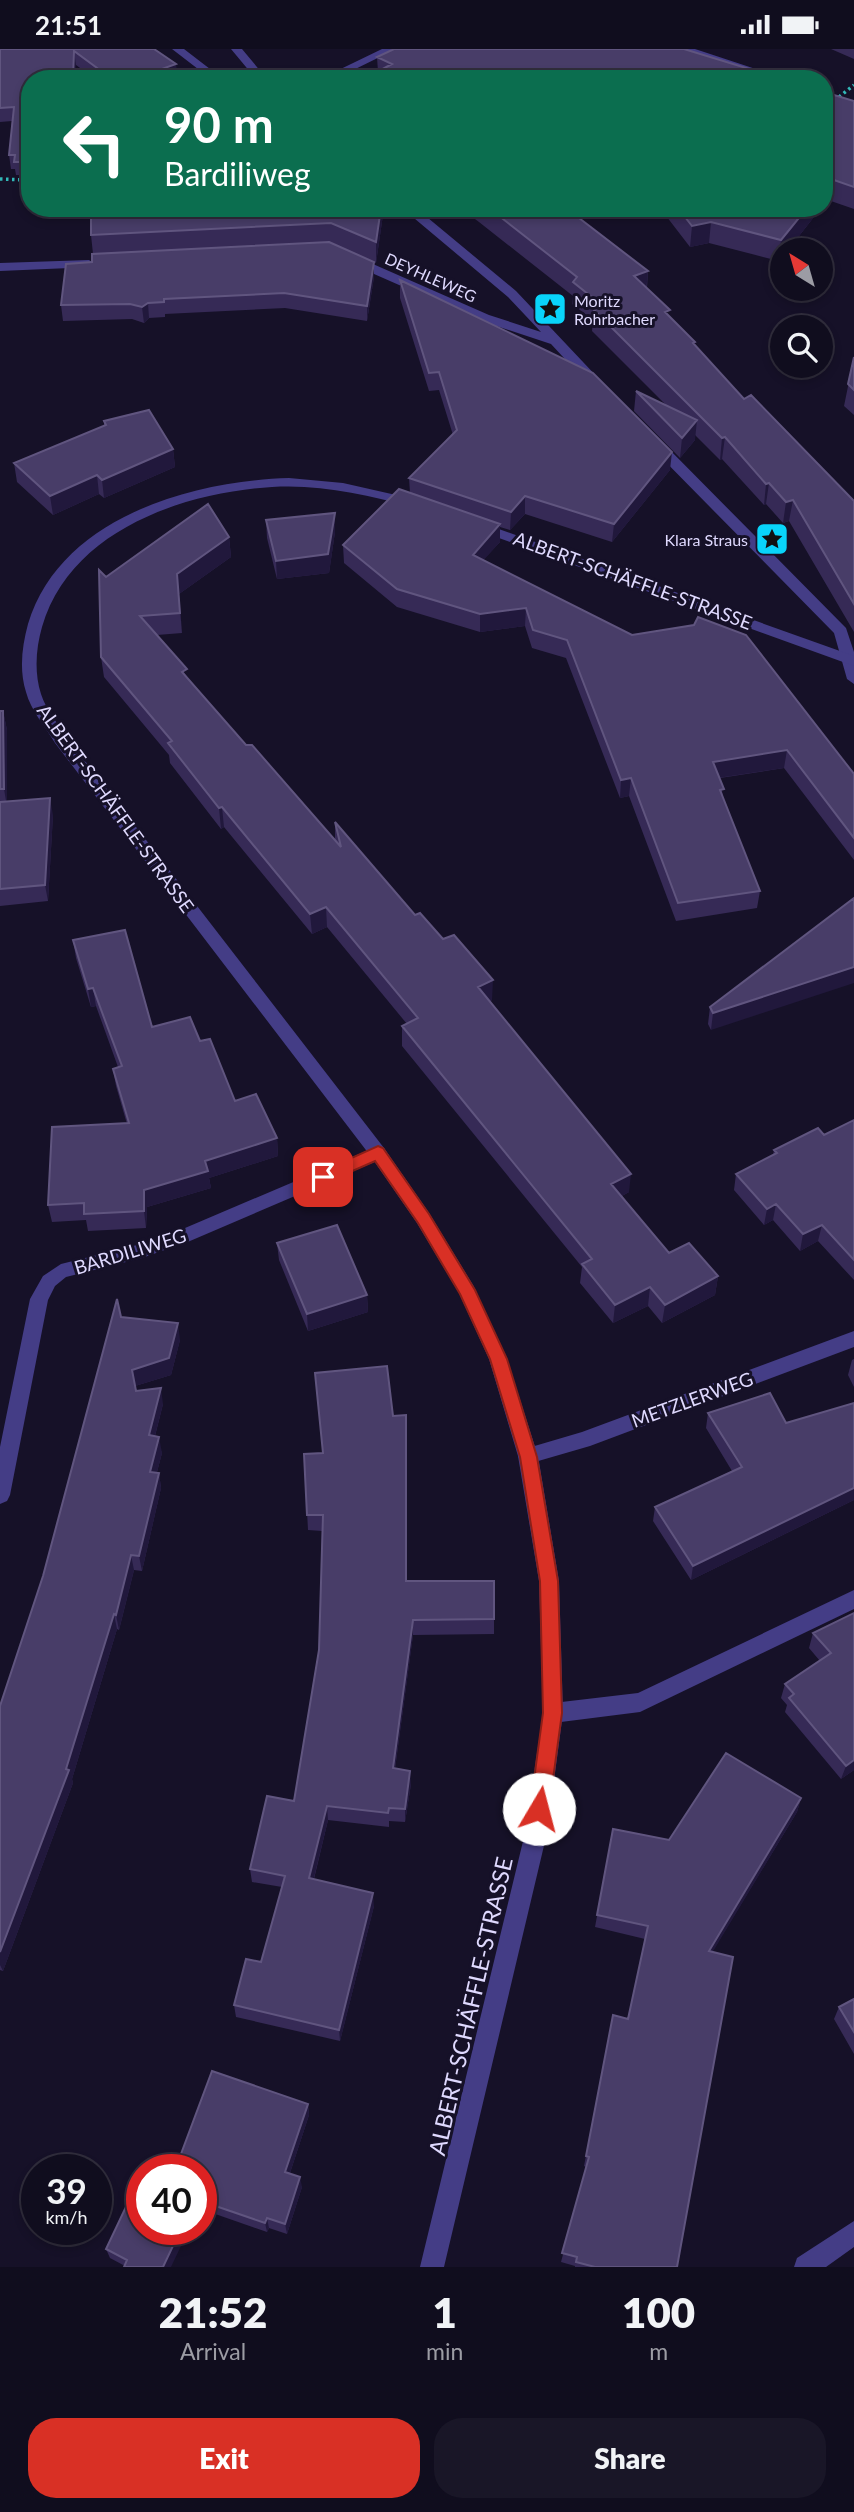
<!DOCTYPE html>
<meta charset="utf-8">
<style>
:root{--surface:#100d1e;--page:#191627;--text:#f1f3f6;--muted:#9c9ca4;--line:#302d3c;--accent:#d93025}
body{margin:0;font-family:Lato,sans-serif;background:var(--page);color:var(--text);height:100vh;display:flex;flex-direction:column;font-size:26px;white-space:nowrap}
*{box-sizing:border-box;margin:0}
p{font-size:23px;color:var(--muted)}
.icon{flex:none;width:38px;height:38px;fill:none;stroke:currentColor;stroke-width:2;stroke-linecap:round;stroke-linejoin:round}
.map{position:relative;height:2218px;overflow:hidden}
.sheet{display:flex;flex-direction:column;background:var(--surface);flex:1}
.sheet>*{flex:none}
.banner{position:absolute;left:21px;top:21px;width:812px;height:147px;border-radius:28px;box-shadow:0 4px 10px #0003,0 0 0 2px var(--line);background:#0b6e4f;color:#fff;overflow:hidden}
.needle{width:46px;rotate:323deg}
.tools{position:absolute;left:770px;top:189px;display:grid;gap:14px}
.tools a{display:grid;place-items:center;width:63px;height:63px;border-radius:50%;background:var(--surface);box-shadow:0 4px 10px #0003,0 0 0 2px var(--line);font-size:35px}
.speed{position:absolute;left:21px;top:2105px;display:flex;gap:14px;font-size:35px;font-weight:700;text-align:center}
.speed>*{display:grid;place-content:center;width:91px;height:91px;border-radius:50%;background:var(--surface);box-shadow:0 4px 10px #0003,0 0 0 2px var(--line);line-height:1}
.speed small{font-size:18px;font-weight:400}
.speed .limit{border:10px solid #d22;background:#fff;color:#111}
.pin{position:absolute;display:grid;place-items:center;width:60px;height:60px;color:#fff;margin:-30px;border-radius:14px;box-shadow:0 4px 10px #0006}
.me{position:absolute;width:77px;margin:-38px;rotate:8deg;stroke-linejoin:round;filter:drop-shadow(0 0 5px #0008)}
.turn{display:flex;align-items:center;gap:24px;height:147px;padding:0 28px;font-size:32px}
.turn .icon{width:91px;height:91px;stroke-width:2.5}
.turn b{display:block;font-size:49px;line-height:60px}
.eta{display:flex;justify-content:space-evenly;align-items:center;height:119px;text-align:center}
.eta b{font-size:42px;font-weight:800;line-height:49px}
.button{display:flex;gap:14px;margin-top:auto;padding:14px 28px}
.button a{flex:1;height:80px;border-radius:28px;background:var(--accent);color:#fff;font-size:28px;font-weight:800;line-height:80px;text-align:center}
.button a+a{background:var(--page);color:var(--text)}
.status{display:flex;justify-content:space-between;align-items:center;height:49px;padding:0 35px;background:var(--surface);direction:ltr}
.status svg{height:19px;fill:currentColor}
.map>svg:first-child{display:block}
</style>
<div class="status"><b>21:51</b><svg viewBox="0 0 49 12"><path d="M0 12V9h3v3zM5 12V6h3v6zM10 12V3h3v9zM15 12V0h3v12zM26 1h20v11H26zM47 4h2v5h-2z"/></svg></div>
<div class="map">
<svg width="854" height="2218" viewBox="0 0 854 2218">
<rect width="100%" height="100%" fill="#161128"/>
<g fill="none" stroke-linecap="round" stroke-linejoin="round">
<path stroke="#32b9b9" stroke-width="3.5" stroke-dasharray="2.5 3.5" stroke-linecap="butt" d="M 839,48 L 854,36
M 0,130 L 28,131"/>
<path fill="#443d86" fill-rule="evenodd" d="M 854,1541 L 854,1560 L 640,1663 L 553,1674 L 546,1671 L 543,1664 L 546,1657 L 553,1654 L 638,1644 Z"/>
<path fill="#443d86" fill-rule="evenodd" d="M 172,0 L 184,0 L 223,30 L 211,30 Z
M 231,0 L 242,0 L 267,30 L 256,30 Z
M 382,0 L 396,0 L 335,30 L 320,30 Z
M 402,159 L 416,159 L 516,242 L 600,331 L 600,337 L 590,337 L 551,295 L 481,272 L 349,214 L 349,208 L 357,208 L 489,266 L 541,283 L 508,248 Z
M 89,211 L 95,215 L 93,218 L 0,222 L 0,214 Z
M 654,389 L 659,390 L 846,579 L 854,603 L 854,635 L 847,630 L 834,584 L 649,396 L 649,390 Z
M 378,1097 L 384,1099 L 387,1104 L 384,1109 L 190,1192 L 142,1209 L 66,1228 L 55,1237 L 48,1251 L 10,1446 L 7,1452 L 0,1455 L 0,1398 L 30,1250 L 43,1227 L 61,1215 L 141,1195 L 178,1182 Z
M 854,1282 L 854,1298 L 590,1397 L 528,1415 L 521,1413 L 518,1407 L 521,1401 L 582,1383 Z
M 854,2172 L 854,2198 L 826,2218 L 794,2218 L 797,2209 Z"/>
<path fill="#443d86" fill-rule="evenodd" d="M 679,0 L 695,0 L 786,30 L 769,30 Z
M 289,429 L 343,434 L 418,451 L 420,454 L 413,458 C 366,446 321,435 272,438 C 181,444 70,482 42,578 C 36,599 34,623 41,645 C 46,661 57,673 65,686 L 384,1099 L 429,1164 L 473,1236 L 507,1310 L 538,1407 L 559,1532 L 563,1664 L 547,1784 L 444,2218 L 420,2218 L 525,1784 L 543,1664 L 539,1532 L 518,1407 L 489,1310 L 459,1244 L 417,1174 L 372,1109 L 55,694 C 45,677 31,662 26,643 C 19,621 22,597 28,575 C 60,469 190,432 289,429 Z
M 479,473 L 854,607 L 854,617 L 474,480 L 472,477 Z"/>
</g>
<path fill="#362a56" d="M 0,0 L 154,0 L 178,28 L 174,30 L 95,30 L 76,16 L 30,30 L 30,126 L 16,126 L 15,120 L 11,120 L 9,106 L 12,72 L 0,73 Z
M 391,0 L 684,0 L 378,23 L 377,8 L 391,2 Z
M 831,0 L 854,0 L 854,10 Z
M 824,43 L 854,52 L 854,160 L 828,151 Z
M 384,159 L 376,214 L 374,213 L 374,228 L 367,272 L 285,259 L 165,265 L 165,268 L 149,269 L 144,274 L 132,270 L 63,272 L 61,256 L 92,213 L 93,205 L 91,186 Z
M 460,159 L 566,159 L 648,222 L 647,239 L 669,267 L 695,293 L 695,296 L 744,350 L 854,452 L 854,583 L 789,472 L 783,474 L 766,455 L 764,456 L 722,410 L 720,411 L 695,386 L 695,391 L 680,409 L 634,362 L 636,342 L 667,357 L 592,282 L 593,271 L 572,255 L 573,247 L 479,173 Z
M 660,159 L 821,159 L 788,201 L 782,201 L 782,208 L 779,212 L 709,194 L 690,198 Z
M 400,231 L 670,421 L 612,493 L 525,465 L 510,481 L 500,478 L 500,493 L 483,511 L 854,725 L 854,811 L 784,719 L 720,729 L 723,748 L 760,842 L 757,859 L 676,872 L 629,747 L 620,749 L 566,609 L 532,599 L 525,577 L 480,583 L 397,558 L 344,514 L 343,496 L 410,444 L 409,429 L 453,386 L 439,341 L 429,342 L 400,249 Z
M 854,308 L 854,366 L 844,357 Z
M 104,372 L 173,400 L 175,418 L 104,449 L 99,445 L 53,466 L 17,433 L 14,414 L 104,377 Z
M 266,471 L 335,483 L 329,524 L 277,530 L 267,489 Z
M 229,488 L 231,508 L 179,545 L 182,584 L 157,586 L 188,629 L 246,696 L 335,792 L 335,773 L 415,866 L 492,951 L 490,952 L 629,1143 L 622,1147 L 669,1204 L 718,1227 L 715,1246 L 662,1274 L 648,1257 L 613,1274 L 580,1234 L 582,1218 L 402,997 L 402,977 L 407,975 L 327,878 L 312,885 L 224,778 L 221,780 L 170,714 L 169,706 L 104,628 L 101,608 L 106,528 Z
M 0,662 L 3,662 L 7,681 L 7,753 L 53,766 L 48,852 L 0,857 Z
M 854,849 L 711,981 L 708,975 L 710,958 Z
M 73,891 L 152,978 L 200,992 L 235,1052 L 277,1089 L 278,1107 L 209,1129 L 211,1139 L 147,1158 L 146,1179 L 88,1182 L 86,1171 L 52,1173 L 48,1156 L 127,1075 L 116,1037 L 113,1020 L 118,1018 L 96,957 L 91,958 L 76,909 Z
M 854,1071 L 854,1231 L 818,1192 L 800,1202 L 773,1171 L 764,1176 L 734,1141 L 736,1125 L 773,1106 L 774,1101 L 824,1086 Z
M 277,1194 L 367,1246 L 368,1263 L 308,1282 L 279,1211 Z
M 121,1268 L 180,1291 L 171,1326 L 135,1337 L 136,1342 L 163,1355 L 155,1387 L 162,1404 L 157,1423 L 159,1424 L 161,1439 L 142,1522 L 134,1521 L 119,1581 L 117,1580 L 72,1730 L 73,1734 L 3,1922 L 0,1921 L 0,1657 L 43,1527 Z
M 854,1310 L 854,1338 L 848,1326 L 852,1311 Z
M 854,1354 L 854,1451 L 691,1531 L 653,1472 L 655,1458 L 732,1422 L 706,1379 L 708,1364 L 786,1374 Z
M 304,1405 L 406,1532 L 494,1570 L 494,1585 L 413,1586 L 395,1720 L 411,1735 L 405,1773 L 389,1772 L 389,1778 L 328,1771 L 314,1830 L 374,1857 L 340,1992 L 236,1968 L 234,1956 L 261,1913 L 282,1838 L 252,1833 L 250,1820 L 294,1752 L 319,1601 L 322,1482 L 308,1481 Z
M 854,1564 L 854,1721 L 841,1730 L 785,1663 L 787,1656 L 781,1649 L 785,1635 L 820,1612 L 809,1599 L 813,1584 Z
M 801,1749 L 797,1763 L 712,1903 L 677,2218 L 575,2218 L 575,2217 L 561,2213 L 586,2118 L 584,2117 L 613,1966 L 628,1970 L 645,1890 L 595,1878 L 613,1780 L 669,1791 Z
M 854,1950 L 854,2005 L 834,1970 L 839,1958 Z
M 308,2055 L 309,2066 L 290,2124 L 302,2138 L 287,2185 L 269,2179 L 267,2183 L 201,2160 L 201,2121 Z
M 106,2200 L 171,2218 L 125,2217 L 110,2209 Z"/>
<path fill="#21183c" d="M 74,2 L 76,16 L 75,30 L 73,30 Z
M 176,15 L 178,28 L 174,30 L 134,30 Z
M 831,130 L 828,151 L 824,156 L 824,138 Z
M 381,159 L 384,159 L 376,214 L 376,193 Z
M 807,159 L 821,159 L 788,201 L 782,201 L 782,208 L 779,212 L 781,191 Z
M 711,173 L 709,194 L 690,198 L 692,177 Z
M 374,213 L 374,228 L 367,272 L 367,257 Z
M 648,222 L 646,243 L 634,227 Z
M 148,254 L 149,269 L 144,274 L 142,258 Z
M 697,371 L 695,391 L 680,409 L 682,389 Z
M 725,388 L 722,410 L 720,411 L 722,389 Z
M 173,400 L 175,418 L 104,449 L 102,431 Z
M 672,403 L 670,421 L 612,493 L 614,475 Z
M 97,426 L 99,445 L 53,466 L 50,447 Z
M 769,434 L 766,455 L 764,456 L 766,435 Z
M 525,447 L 525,465 L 510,481 L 511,463 Z
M 793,451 L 789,472 L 783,474 L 786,453 Z
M 335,464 L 335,483 L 329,524 L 277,530 L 276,512 Z
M 500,475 L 500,493 L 472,524 L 473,506 Z
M 229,488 L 231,508 L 179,545 L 182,584 L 177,525 Z
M 526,559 L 525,577 L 480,583 L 480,565 Z
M 3,662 L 7,681 L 7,758 L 4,740 Z
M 787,701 L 784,719 L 711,730 L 713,713 Z
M 631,729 L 629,747 L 620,749 L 621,731 Z
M 50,749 L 53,766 L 48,852 L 45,836 Z
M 222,758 L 224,778 L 221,780 L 219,759 Z
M 326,858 L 327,878 L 312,885 L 310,865 Z
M 854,918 L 854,934 L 711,981 L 713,964 Z
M 493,931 L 492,951 L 478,957 L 478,938 Z
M 93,939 L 96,957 L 91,958 L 88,940 Z
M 277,1089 L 278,1107 L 209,1129 L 211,1139 L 147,1158 L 146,1179 L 144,1162 L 144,1141 L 205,1112 Z
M 631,1125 L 629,1143 L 609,1154 L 611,1135 Z
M 776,1155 L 773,1171 L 764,1176 L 767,1160 Z
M 822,1176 L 818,1192 L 800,1202 L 803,1185 Z
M 718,1227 L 715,1246 L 662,1274 L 665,1256 Z
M 650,1238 L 648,1257 L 613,1274 L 615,1256 Z
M 367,1246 L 368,1263 L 308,1282 L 307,1265 Z
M 178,1274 L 180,1291 L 171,1326 L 135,1337 L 132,1321 Z
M 161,1339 L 163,1355 L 151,1402 L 149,1386 Z
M 159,1388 L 162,1404 L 153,1438 L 150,1423 Z
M 159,1424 L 161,1439 L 142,1522 L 139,1507 Z
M 854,1439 L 854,1451 L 691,1531 L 693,1517 Z
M 131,1506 L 134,1521 L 119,1581 L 116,1566 Z
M 114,1565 L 117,1580 L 72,1730 L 73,1734 L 3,1922 L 0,1916 L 0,1903 L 66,1720 Z
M 413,1571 L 413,1586 L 393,1733 L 393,1719 Z
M 854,1711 L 854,1721 L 841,1730 L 846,1717 Z
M 410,1722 L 411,1735 L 405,1773 L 405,1760 Z
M 801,1749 L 797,1763 L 706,1914 L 709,1902 Z
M 327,1757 L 328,1771 L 311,1841 L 309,1829 Z
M 373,1844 L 374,1857 L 340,1992 L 339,1981 Z
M 308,2055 L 309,2066 L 287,2133 L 285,2123 Z
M 300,2128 L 302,2138 L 287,2185 L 285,2175 Z
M 267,2169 L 269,2179 L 267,2183 L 265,2174 Z
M 181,2180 L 189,2180 L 171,2218 L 163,2218 Z"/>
<path fill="#483d68" stroke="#60557f" stroke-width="2" d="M 0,0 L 154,0 L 176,15 L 134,30 L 112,30 L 74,2 L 73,30 L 30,30 L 30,113 L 14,113 L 15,106 L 9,106 L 14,58 L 0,59 Z
M 394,0 L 684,0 L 782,30 L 364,30 L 392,15 L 377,8 Z
M 824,43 L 854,52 L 854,138 L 831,130 L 824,138 Z
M 91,159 L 381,159 L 376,193 L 331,174 L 91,186 Z
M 489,159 L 566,159 L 648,222 L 634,227 L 670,261 L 665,263 L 695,293 L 693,294 L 744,350 L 751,346 L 854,452 L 854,555 L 793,451 L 786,453 L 769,434 L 766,435 L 725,388 L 722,389 L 593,260 L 603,257 L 573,233 L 577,228 Z
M 678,159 L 807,159 L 781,191 L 711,173 L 692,177 Z
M 329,193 L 374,213 L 367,257 L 284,244 L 164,250 L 164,253 L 148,254 L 142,258 L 130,255 L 61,256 L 66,215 L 92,213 L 92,205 Z
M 400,231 L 593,324 L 672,403 L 614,475 L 525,447 L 511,463 L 409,429 L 457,381 L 439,323 L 429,324 Z
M 854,308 L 854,341 L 848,335 Z
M 636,342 L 697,371 L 682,389 Z
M 149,361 L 173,400 L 102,431 L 97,426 L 50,447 L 14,414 L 106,376 L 104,372 Z
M 399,440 L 500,475 L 473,506 L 632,586 L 694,576 L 698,568 L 746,586 L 854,725 L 854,789 L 787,701 L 713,713 L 724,740 L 720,741 L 760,842 L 678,854 L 631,729 L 621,731 L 567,591 L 533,581 L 526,559 L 480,565 L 397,540 L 343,496 Z
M 208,455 L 229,488 L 177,525 L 180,564 L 140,567 L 187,620 L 182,623 L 246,696 L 252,696 L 341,798 L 335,773 L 415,866 L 420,864 L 443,890 L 454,886 L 493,931 L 478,938 L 631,1125 L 611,1135 L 669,1204 L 689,1194 L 718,1227 L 665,1256 L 650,1238 L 615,1256 L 582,1215 L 592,1210 L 402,977 L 418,969 L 326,858 L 310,865 L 222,758 L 219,759 L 168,694 L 172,692 L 101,608 L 99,521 L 106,528 Z
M 335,464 L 328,505 L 276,512 L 266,471 Z
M 0,662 L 3,662 L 4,740 L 0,740 Z
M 50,749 L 45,836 L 0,840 L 0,753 Z
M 854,849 L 854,918 L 713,964 L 710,958 Z
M 125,881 L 152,978 L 190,968 L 200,992 L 210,990 L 235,1052 L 256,1045 L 277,1089 L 205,1112 L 208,1122 L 144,1141 L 144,1162 L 84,1165 L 84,1154 L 48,1156 L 52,1078 L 129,1074 L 113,1020 L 122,1017 L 93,939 L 88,940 L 73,891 Z
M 854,1071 L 854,1211 L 822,1176 L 803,1185 L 776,1155 L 767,1160 L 736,1125 L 777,1104 L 774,1101 L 818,1079 L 824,1086 Z
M 337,1176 L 367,1246 L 307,1265 L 277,1194 Z
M 117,1250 L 121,1268 L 178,1274 L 169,1309 L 132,1321 L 136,1342 L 161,1339 L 149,1386 L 159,1388 L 150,1423 L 159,1424 L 139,1507 L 131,1506 L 116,1566 L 114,1565 L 66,1720 L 69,1721 L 0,1903 L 0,1657 L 43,1527 Z
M 387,1317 L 393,1367 L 406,1366 L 406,1532 L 494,1532 L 494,1570 L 413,1571 L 393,1719 L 410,1722 L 405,1760 L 389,1759 L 388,1764 L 327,1757 L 309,1829 L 373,1844 L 339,1981 L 234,1956 L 246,1910 L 261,1913 L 285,1827 L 250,1820 L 267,1747 L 294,1752 L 319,1601 L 323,1466 L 307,1466 L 304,1405 L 323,1404 L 315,1324 Z
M 770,1344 L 786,1374 L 854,1354 L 854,1439 L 693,1517 L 655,1458 L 742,1418 L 708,1364 Z
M 854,1564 L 854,1711 L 846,1717 L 789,1649 L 794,1645 L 785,1635 L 831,1604 L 813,1584 Z
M 726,1704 L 801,1749 L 709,1902 L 733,1908 L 677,2218 L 595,2218 L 576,2213 L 577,2208 L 562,2204 L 589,2108 L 586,2107 L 613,1966 L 628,1970 L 648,1877 L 597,1866 L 613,1780 L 669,1791 Z
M 854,1950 L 854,1983 L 839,1958 Z
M 212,2022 L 308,2055 L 285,2123 L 300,2128 L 285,2175 L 267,2169 L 265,2174 L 201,2152 L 201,2121 L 175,2121 Z
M 142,2124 L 142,2180 L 181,2180 L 163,2218 L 124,2218 L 127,2211 L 106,2200 Z"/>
<path fill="#d93025" stroke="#8d1f18" stroke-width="2" d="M 378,1097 L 383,1099 L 429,1165 L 475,1241 L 507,1310 L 537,1408 L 558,1532 L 562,1664 L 549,1760 L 546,1767 L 539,1769 L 532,1767 L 530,1760 L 543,1664 L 540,1532 L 520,1408 L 490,1310 L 460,1245 L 418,1174 L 375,1112 L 323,1135 L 315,1128 L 318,1124 Z"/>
<defs>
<symbol id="sight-square" viewBox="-11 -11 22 22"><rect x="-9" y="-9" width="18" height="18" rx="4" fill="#09d4fa" stroke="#161128"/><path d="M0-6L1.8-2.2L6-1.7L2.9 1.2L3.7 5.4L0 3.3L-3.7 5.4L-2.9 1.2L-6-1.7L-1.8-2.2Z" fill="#111"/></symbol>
</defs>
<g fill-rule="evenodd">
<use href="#sight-square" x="531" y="241" width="38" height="38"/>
<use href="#sight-square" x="753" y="471" width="38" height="38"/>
</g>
<g text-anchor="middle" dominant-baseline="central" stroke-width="6" stroke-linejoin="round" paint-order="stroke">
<g font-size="16" fill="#dfd9fe" stroke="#161128">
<text transform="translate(431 228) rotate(24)">DEYHLEWEG</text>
</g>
<g font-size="16" fill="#dfd9fe" stroke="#161128" text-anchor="start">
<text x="574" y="251">Moritz<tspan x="574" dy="18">Rohrbacher</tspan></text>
<text x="748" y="490" text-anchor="end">Klara Straus</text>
</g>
<g font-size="19" fill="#dfd9fe" stroke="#161128">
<text transform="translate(633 531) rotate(20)">ALBERT-SCHÄFFLE-STRASSE</text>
<text transform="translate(116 759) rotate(54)">ALBERT-SCHÄFFLE-STRASSE</text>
<text transform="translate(130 1202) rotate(-17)">BARDILIWEG</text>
<text transform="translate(692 1350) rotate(-20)">METZLERWEG</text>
</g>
<g font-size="23" fill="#dfd9fe" stroke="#161128">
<text transform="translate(470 1957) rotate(-77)">ALBERT-SCHÄFFLE-STRASSE</text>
</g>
</g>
</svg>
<div class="tools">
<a><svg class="needle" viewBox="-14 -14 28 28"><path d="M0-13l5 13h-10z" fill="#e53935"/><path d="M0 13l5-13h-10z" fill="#9c9ca4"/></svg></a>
<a><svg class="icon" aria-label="search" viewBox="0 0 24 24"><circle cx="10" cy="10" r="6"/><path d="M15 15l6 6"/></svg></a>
</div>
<div class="speed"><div>39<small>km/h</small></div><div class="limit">40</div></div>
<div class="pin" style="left:323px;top:1128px;background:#d93025"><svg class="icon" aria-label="arrive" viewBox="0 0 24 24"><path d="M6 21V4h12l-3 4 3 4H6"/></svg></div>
<svg class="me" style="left:539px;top:1760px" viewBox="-20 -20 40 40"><circle r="19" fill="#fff"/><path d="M0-13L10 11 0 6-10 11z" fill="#d93025"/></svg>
<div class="banner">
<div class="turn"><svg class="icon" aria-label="left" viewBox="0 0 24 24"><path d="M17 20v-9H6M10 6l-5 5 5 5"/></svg><div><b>90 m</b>Bardiliweg</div></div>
</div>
</div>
<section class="sheet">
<div class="eta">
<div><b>21:52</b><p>Arrival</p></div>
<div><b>1</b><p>min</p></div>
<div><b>100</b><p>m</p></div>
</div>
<div class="button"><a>Exit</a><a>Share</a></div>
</section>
